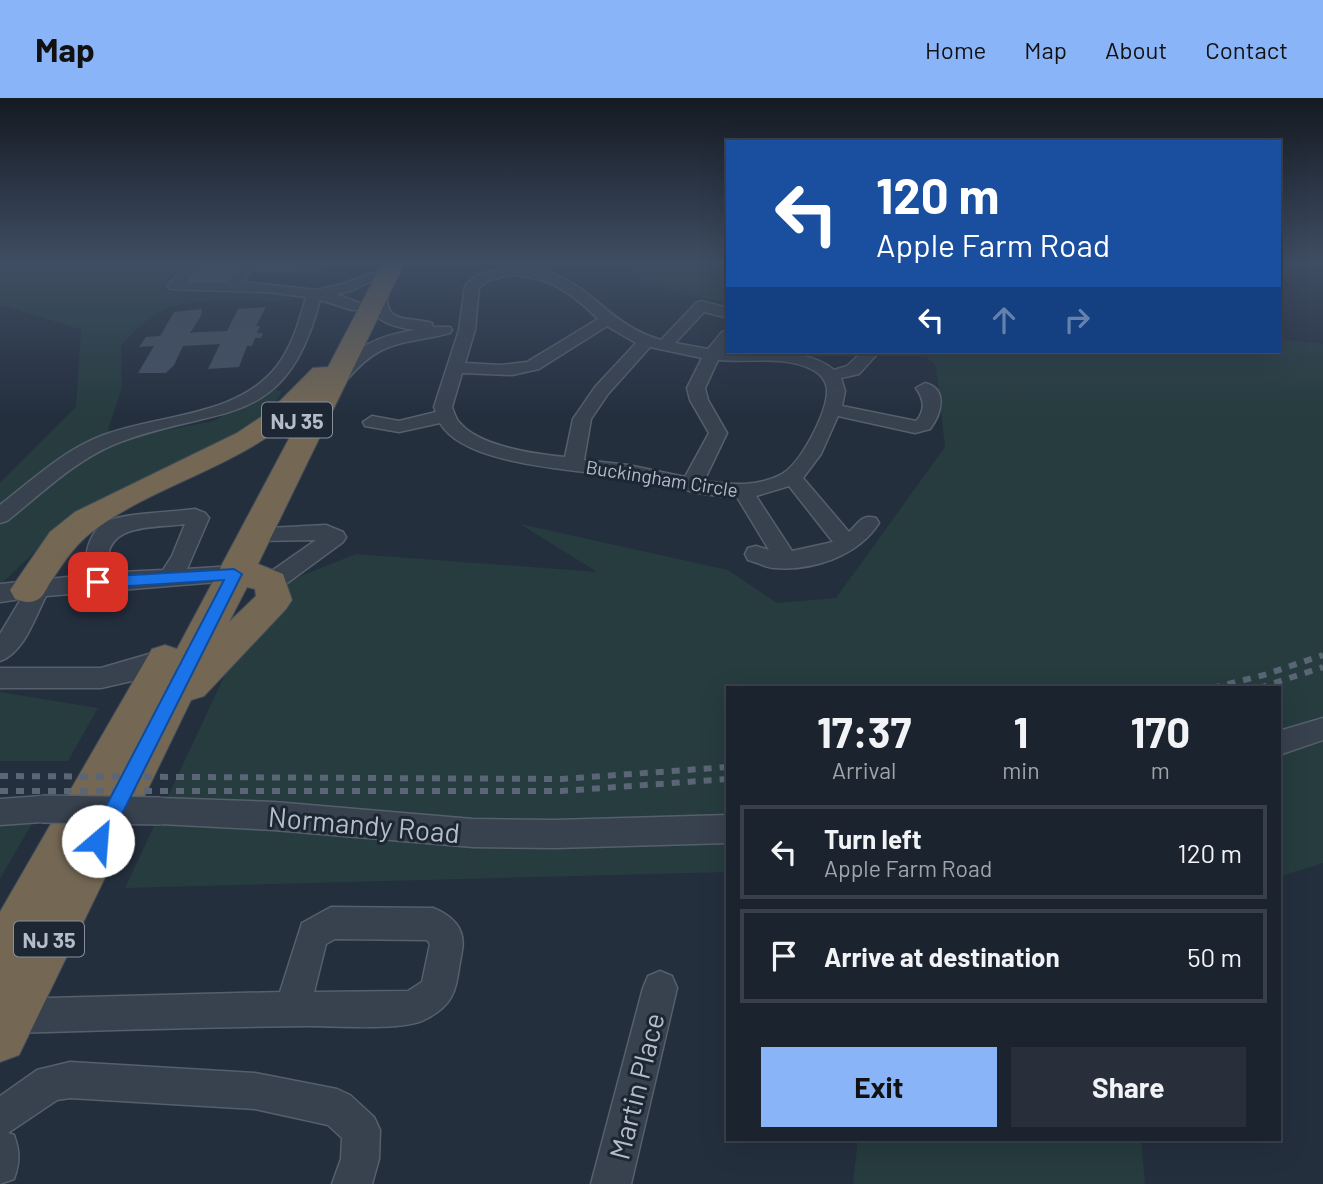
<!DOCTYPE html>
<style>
:root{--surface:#1b232e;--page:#282f3a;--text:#f1f3f6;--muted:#a0a4aa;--line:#39404a;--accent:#8ab4f8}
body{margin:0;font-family:Barlow,sans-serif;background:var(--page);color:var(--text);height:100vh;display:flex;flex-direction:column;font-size:26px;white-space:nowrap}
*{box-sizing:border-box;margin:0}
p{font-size:23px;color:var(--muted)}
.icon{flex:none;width:38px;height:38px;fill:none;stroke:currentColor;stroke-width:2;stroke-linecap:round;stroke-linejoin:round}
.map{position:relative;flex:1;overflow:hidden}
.drawer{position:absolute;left:726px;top:588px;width:555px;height:455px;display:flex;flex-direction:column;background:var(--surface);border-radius:0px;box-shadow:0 7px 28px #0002,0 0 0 2px var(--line)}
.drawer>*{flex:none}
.guide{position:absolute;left:726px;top:42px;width:555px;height:214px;border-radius:0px;box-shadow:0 7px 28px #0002,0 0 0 2px var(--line);background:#1a4fa0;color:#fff;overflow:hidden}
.pin{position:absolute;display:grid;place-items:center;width:60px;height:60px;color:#fff;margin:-30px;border-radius:14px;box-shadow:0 4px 10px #0006}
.me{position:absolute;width:77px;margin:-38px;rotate:27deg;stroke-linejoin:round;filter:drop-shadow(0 0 5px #0008)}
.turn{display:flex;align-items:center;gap:24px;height:147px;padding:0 35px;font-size:32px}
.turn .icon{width:91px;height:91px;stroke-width:2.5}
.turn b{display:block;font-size:49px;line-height:60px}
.lanes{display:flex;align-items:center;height:66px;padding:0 35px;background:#0003;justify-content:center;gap:35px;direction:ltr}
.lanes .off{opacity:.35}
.eta{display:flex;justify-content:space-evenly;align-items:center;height:119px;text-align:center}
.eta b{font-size:42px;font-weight:700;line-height:49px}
.action{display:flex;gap:14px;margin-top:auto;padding:14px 35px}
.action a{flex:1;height:80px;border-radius:0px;background:var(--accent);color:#111;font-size:28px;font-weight:700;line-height:80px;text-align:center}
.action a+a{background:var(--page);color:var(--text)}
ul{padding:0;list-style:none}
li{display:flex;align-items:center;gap:21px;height:94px;margin:0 14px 10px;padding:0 21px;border:4px solid var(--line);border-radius:0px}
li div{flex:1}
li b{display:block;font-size:26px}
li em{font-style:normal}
header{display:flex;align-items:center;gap:42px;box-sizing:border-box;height:98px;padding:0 35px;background:var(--accent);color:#111}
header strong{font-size:33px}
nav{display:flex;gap:38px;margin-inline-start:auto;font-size:24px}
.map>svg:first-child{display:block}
</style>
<header>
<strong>Map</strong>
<nav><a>Home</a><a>Map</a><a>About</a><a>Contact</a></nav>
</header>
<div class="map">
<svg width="1323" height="1086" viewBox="0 0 1323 1086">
<rect width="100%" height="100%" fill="#242f3e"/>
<path fill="#263c3f" d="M 0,164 L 191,164 L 165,193 L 215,191 L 294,197 L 287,203 C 255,204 190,199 163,212 C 147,220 134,234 121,247 L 122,289 L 108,332 L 129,339 L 213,323 L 272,291 L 282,293 L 267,320 L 45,444 L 0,487 L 0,385 L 76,309 L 81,232 L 0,206 Z
M 620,164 L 728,164 L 728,205 L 644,187 Z
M 1279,237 L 1287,242 L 1323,246 L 1323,765 L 1279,779 L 1279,590 L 728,590 L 728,774 L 125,790 L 259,504 L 283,485 L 356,456 L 597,474 L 520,426 L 728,472 L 777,505 L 836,500 L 945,349 L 936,268 L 922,254 L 1279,254 Z
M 0,594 L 98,610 L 68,663 L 0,663 Z
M 34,722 L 0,781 L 0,723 Z
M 858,1041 L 1141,1041 L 1145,1086 L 853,1086 Z"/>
<path fill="#455162" d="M 203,164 L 241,164 L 224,185 L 185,186 Z
M 259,164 L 331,164 L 326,173 L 252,174 Z
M 266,209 L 256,228 L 260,228 L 257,235 L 263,235 L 261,240 L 255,240 L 252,248 L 247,248 L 239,269 L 208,271 L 220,246 L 183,248 L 174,267 L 166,275 L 138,275 L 154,248 L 139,249 L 146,239 L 160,238 L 174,214 L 202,211 L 201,218 L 190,235 L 199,234 L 227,233 L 238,211 Z"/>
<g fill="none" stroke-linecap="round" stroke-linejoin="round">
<defs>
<path id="minor" d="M 189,164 L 204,164 L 187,184 L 227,184 L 244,164 L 258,164 L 243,184 L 317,192 L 342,186 L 372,175 L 379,179 L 351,193 L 336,196 L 362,206 L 365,209 L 362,212 L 352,212 L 320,202 C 285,336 219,305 115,346 C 74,363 41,396 7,423 L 0,425 L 0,407 C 32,382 63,353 101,338 C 157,316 237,320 277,268 C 293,247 299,223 306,199 L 268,194 L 170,191 L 168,188 L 170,185 Z
M 510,169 C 589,169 596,223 661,242 L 696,205 L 701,203 L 728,210 L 728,220 L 704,214 L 675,245 L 708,251 L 722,234 L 728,232 L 728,248 L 724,252 C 760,262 801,245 834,272 L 847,268 L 862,254 L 879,254 L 859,276 L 841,280 L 845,293 L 842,308 L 916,323 C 926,312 924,301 916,290 L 925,285 C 949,291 941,317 930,331 L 915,335 L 838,318 L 821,356 L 803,380 L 849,434 C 859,425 861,416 876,420 L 879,425 C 858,458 813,473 774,470 C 765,469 756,464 748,462 L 745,456 L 748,450 L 756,448 L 769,452 L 737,399 C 701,399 666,386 631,380 C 585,371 466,370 440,325 L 399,334 L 365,328 L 363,324 L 372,318 L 399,323 L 436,314 L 434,309 L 459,232 L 465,188 L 477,177 ZM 510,177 C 549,178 572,195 598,221 L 527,264 L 501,267 L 465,265 L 475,232 L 479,190 L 487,183 ZM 607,228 L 636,245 L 595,289 L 573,321 L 565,359 C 535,356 479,349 459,324 C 456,321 454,314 452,309 L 462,275 L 512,277 L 539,271 ZM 650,249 L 702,260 L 687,290 L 690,302 L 709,335 L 685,379 L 628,367 L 584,362 L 591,321 L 608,296 ZM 718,262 C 748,265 786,257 813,272 C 821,276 827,284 827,293 C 827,315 801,365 782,376 C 758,389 730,387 704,383 L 727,335 L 708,302 L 705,290 ZM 789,388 L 833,444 L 792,453 L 756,398 Z
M 381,186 L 388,190 C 382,227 406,218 432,225 L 433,229 L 450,229 L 452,232 L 450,235 C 399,248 382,240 345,284 L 333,284 L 330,280 C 353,249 379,237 416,232 C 390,229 359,220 376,187 Z
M 195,411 L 205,415 L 209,420 L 187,471 L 234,468 L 242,470 L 245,476 L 242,482 L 46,498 C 35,519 24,555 0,563 L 0,536 L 21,501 L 0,504 L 0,486 L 97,476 L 86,464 C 86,448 93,430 108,423 C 126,415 174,414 195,411 ZM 185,426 L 172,458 L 163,472 L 121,474 L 108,461 C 109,425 157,430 185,426 Z
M 326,427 L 343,434 L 346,439 L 343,444 L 279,491 L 271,493 L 263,491 L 260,485 L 263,479 L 316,442 L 255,443 L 247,441 L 244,436 L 247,431 Z
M 166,551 L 175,554 L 178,561 L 175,568 L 136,582 L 101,590 L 0,590 L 0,570 L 101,570 Z
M 1323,620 L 1323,642 L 1279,657 L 1279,633 Z
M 42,698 L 52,702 L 57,711 L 52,720 L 42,724 L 0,727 L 0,701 Z
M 160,700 L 274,704 L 473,721 L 556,722 L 728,717 L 728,745 L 556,750 L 473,749 L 274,732 L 160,726 L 150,722 L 145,713 L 150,704 Z
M 331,809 L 433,810 C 453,818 466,831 462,853 C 455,888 459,905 424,922 C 402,933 335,928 308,928 C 208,929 109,932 10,935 L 0,931 L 0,905 L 10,901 L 280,894 L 302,825 ZM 335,841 L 427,842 L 430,846 L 422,884 L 408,893 L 314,894 L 326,846 Z
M 660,873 L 672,878 L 677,890 L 631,1086 L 591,1086 L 643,890 L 648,878 Z
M 70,964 L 255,975 L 337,991 L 350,997 L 374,1019 L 380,1032 L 379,1061 L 372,1086 L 332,1086 L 341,1061 L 342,1040 L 328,1027 L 255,1011 L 70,1000 L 57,1002 L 8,1035 L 14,1037 C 20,1054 20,1064 14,1081 L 0,1086 L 0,998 L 37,972 Z"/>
<path id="highway" d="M 383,164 L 405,164 L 258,466 L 283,476 L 292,502 L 286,511 L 204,598 L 191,602 L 19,957 L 0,964 L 0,814 L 152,551 L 165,547 L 177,551 L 308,305 C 251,366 164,382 97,430 C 77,444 65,462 52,482 C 48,487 45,496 40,500 C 33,506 23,504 15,501 L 10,492 L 50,434 L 75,414 L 237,335 L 270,313 L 313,270 L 328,269 ZM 247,489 L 255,491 L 256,498 L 229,524 Z"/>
</defs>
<use href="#minor" stroke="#565f6c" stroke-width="3"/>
<use href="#highway" stroke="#434c59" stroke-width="2"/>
<use href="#minor" fill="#38414e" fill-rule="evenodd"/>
<use href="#highway" fill="#746855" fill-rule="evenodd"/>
<path stroke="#5a6575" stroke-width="6" stroke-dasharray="8 8" stroke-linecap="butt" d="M 1212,590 L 1264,577 L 1323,557
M 1259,590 L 1323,569
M 0,678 L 562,681 L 728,669
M 0,693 L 562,693 L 728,681"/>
<defs>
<path id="minor-bridge" d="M 42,711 L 160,713"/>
</defs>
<use href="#minor-bridge" stroke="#565f6c" stroke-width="30" stroke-linecap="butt"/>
<use href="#minor-bridge" stroke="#38414e" stroke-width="27"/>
</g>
<linearGradient id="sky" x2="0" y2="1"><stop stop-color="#141a22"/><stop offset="0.52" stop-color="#3f4d63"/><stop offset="1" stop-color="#3f4d63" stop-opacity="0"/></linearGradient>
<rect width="1323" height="316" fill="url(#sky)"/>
<path fill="#1a73e8" stroke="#114b97" stroke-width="2" d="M 234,471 L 242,476 L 105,750 L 98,752 L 91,750 L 89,743 L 91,737 L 224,482 L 98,490 L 90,484 L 98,479 Z"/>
<g text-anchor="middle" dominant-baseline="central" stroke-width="6" stroke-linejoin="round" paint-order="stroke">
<g font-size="19" fill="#b4bcc9" stroke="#1d2633">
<text transform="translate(662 380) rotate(9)">Buckingham Circle</text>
</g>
<g fill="#1d2633" stroke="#878f9c" stroke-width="2">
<rect x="262" y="304.5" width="70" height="35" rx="5"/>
<rect x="14" y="823.5" width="70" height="35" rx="5"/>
</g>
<g font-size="21" font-weight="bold" fill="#b4bcc9">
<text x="297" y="322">NJ 35</text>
<text x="49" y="841">NJ 35</text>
</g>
<g font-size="28" fill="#b4bcc9" stroke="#1d2633">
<text transform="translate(364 726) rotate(5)">Normandy Road</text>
<text transform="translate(636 988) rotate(-76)">Martin Place</text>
</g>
</g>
</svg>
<div class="pin" style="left:98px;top:484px;background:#d93025"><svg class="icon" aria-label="arrive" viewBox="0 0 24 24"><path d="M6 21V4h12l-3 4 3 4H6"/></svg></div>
<svg class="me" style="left:98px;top:743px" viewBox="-20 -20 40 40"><circle r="19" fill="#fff"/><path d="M0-13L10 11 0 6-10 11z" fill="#1a73e8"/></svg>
<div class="guide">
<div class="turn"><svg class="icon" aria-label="left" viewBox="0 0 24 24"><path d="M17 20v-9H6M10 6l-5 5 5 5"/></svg><div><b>120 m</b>Apple Farm Road</div></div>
<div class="lanes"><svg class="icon" aria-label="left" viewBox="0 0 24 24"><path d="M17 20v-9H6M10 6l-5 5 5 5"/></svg><svg class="icon off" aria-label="ahead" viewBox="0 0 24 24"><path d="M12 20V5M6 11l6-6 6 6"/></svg><svg class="icon off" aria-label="right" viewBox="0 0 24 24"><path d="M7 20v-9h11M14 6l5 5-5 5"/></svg></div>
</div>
<section class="drawer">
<div class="eta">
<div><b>17:37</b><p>Arrival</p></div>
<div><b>1</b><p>min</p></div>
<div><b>170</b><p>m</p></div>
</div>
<ul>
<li><svg class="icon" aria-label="left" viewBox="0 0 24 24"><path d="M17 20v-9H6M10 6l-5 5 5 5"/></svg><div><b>Turn left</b><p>Apple Farm Road</p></div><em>120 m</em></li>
<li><svg class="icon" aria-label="arrive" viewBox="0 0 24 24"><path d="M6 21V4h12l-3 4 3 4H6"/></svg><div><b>Arrive at destination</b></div><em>50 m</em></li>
</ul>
<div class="action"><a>Exit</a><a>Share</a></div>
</section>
</div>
